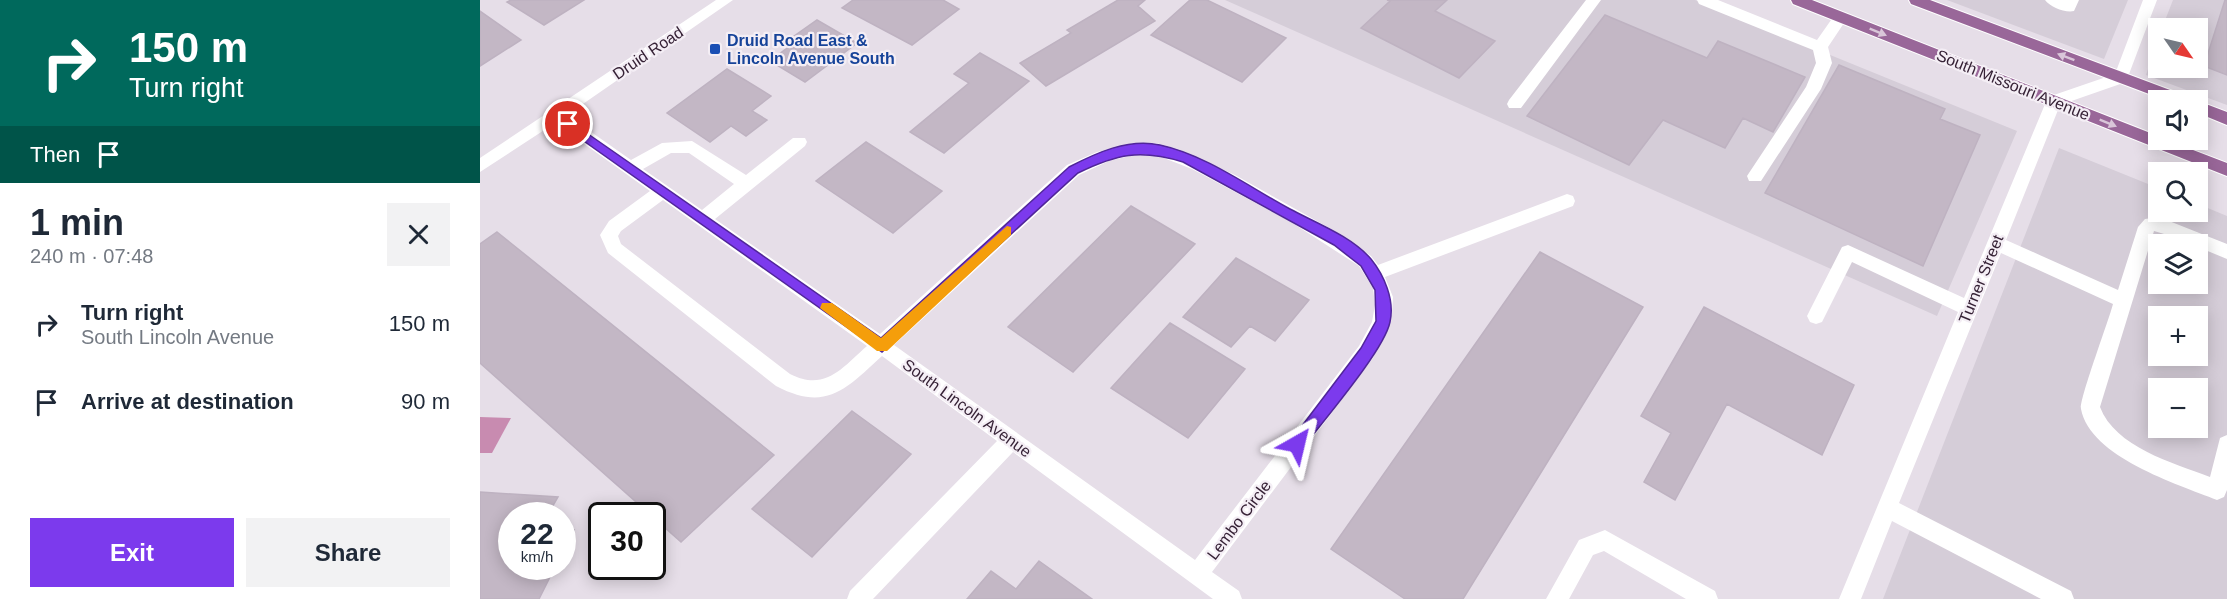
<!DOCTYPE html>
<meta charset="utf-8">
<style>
:root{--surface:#fff;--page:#f2f2f3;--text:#1f2937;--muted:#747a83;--accent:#7c3aed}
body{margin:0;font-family:Arial,sans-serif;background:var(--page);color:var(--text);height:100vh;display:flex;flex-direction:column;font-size:22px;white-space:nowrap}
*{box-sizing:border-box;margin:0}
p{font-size:20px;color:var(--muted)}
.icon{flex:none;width:33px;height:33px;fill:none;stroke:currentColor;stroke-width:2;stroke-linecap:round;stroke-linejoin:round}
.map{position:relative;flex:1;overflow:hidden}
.panel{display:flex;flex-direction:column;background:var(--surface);width:480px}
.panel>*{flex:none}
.top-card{background:#00695c;color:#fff;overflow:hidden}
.needle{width:39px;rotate:124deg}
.buttons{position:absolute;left:1668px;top:18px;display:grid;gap:12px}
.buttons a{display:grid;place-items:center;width:60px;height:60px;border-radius:0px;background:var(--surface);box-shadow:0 3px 15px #0003;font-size:30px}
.speed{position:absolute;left:18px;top:502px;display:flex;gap:12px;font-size:30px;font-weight:700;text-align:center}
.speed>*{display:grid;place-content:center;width:78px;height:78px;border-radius:50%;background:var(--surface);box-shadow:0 3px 15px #0003;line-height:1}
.speed small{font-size:15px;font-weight:400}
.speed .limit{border:3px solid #111;border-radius:9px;background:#fff;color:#111}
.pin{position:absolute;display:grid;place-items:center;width:51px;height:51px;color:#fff;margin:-26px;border:3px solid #fff;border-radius:50%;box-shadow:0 2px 6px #0007}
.me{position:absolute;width:66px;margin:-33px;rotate:37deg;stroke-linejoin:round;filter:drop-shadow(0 0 4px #0008)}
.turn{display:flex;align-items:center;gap:21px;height:126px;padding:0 30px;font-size:27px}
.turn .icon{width:78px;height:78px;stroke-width:2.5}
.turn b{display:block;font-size:42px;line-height:51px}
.then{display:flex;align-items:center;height:57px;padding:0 30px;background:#0003;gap:12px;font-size:22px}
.round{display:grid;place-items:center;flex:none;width:63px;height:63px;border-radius:0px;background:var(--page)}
.summary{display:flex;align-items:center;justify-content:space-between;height:102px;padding:0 30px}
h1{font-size:36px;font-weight:700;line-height:45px}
.button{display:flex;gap:12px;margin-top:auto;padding:12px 30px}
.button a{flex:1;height:69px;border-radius:0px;background:var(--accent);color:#fff;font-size:24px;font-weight:700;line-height:69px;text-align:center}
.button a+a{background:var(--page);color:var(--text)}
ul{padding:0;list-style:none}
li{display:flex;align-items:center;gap:18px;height:78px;padding:0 30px}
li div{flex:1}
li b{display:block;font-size:22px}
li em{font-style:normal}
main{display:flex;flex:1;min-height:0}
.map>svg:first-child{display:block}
</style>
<main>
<section class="panel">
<div class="top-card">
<div class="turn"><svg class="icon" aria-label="right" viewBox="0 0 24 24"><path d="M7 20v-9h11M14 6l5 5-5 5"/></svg><div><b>150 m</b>Turn right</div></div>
<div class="then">Then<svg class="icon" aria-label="arrive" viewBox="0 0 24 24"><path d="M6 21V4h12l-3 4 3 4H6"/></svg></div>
</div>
<div class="summary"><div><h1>1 min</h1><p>240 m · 07:48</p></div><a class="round"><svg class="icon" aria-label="close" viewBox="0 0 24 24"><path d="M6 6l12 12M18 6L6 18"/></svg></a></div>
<ul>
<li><svg class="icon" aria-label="right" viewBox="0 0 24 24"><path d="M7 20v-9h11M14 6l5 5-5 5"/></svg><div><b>Turn right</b><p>South Lincoln Avenue</p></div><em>150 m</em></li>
<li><svg class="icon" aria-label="arrive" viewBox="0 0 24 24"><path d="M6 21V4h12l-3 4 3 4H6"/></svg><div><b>Arrive at destination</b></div><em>90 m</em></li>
</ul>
<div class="button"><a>Exit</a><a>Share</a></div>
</section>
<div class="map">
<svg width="1747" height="599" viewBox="0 0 1747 599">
<rect width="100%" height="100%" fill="#e6dee8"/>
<path fill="#d5cdd8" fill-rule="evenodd" d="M 745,0 L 1215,0 L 1537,131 L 1457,316 Z
M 1467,0 L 1648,0 L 1624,59 Z
M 1693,0 L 1747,0 L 1747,105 L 1666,75 L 1678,39 L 1678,68 L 1718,68 L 1718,28 L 1682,28 Z
M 1579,148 L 1678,188 L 1678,212 L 1718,212 L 1718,204 L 1747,216 L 1747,599 L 1403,599 ZM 1678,244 L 1718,244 L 1718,284 L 1678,284 ZM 1678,316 L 1718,316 L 1718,356 L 1678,356 ZM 1678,388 L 1718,388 L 1718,428 L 1678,428 Z"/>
<path fill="#c88bb0" d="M 0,417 L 31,418 L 12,453 L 0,453 Z"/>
<path fill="#c3b7c5" stroke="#beb2c1" stroke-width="1.5" d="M 31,0 L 104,0 L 64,25 L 27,2 Z
M 373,0 L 463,0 L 479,9 L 432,45 L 362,8 Z
M 638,0 L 665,0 L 658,6 L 675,21 L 566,86 L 540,63 L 591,33 L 587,30 Z
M 710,0 L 727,0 L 806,38 L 762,82 L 671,35 Z
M 907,0 L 967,0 L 955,11 L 1015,41 L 979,78 L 881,28 L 910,1 Z
M 1745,0 L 1747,0 L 1747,75 L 1724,66 Z
M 0,11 L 41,40 L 0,66 Z
M 1125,15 L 1227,58 L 1238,41 L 1325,77 L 1293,132 L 1263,118 L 1245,148 L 1183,120 L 1149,165 L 1047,116 Z
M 337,20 L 377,43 L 325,82 L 290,61 L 315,42 L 310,39 Z
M 500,53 L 549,81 L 464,153 L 430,132 L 489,83 L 474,74 Z
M 1359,65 L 1465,109 L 1460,119 L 1500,135 L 1443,266 L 1285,193 Z
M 247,69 L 291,96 L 272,111 L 287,120 L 266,136 L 251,126 L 230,142 L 187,113 Z
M 386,142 L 462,191 L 413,233 L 336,181 Z
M 651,206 L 715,244 L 593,372 L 528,327 Z
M 17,232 L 294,455 L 201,542 L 0,363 L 0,244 Z
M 1060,252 L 1163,307 L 983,599 L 925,599 L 851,549 Z
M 756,258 L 829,300 L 795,341 L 770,326 L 751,347 L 703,317 Z
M 1224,307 L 1374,385 L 1342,455 L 1247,404 L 1195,500 L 1164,482 L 1191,433 L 1161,416 Z
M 690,323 L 765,369 L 708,438 L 631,388 Z
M 372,411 L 431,454 L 332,557 L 272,509 Z
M 0,492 L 78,497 L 67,516 L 32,516 L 32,567 L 75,567 L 59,599 L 0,599 Z
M 82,529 L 94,530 L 82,552 Z
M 559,561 L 612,599 L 487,599 L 511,571 L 536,589 Z"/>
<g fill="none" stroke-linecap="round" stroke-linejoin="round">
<defs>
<path id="major" d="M 1311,0 L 1332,0 L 1678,136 L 1678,140 L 1687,140 L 1747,163 L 1747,176 L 1313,4 Z
M 1429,0 L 1450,0 L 1706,96 L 1708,100 L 1685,100 L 1431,4 Z
M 1718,101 L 1747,112 L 1747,125 L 1718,113 Z"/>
</defs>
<use href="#major" stroke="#fff" stroke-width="2"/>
<path fill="#fff" fill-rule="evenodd" d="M 236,0 L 253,0 L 87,115 L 151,160 L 182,143 L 212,141 L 266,175 L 313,138 L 325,138 L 327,142 L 325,146 L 235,219 L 400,334 L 587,165 L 617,152 L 654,143 L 676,143 L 698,149 L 755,175 L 853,230 L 891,256 L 898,265 L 1087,194 L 1093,196 L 1095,201 L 1093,206 L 905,277 L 913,297 L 912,314 L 893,358 L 732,572 L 759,591 L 762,599 L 733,599 L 533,452 L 393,599 L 367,599 L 370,591 L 517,441 L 402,356 C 365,390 346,412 296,386 L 128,253 L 120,235 L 129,221 L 170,191 L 75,123 L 0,172 L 0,158 ZM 191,153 L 209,153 L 254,184 L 222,210 L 163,169 ZM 654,155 L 676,155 L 712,169 L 811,222 L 879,266 L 893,288 L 895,305 L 892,322 L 879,346 L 715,560 L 414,345 L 599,175 L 629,161 ZM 183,200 L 387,346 C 362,368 345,392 310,374 L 141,244 L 138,236 L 141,231 Z
M 1106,0 L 1121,0 L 1041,108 L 1029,108 L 1027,104 L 1029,100 Z
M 1217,0 L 1238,0 L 1337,40 L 1356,13 L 1361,12 L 1368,17 L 1348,47 L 1352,63 L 1341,89 L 1281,181 L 1269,181 L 1267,176 L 1326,87 L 1336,63 L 1333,50 L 1219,4 Z
M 1565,0 L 1599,0 L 1594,11 C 1585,13 1570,7 1565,0 Z
M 1663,0 L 1677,0 L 1646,82 L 1580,105 L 1526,240 L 1638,290 L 1658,227 L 1665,219 L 1679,217 L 1747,244 L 1747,259 L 1718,247 L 1718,244 L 1674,231 L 1620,407 C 1635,447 1693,463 1730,477 L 1740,438 L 1747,435 L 1747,490 L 1744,497 L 1737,500 C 1697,484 1610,457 1601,409 C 1599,400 1629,320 1633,304 L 1521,253 L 1419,503 L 1591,591 L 1594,599 L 1561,599 L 1412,521 L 1381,599 L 1359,599 L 1478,312 L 1372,262 L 1342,322 L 1336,324 L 1330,322 L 1327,316 L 1330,310 L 1362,247 L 1368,245 L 1484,298 L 1568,97 L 1635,74 Z
M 1125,530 L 1235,591 L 1238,599 L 1206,599 L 1124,551 L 1113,555 L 1089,599 L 1066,599 L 1099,540 Z"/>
<use href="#major" fill="#996799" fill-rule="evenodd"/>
</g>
<defs><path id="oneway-solid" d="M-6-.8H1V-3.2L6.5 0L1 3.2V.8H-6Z" transform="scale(1.5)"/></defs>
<g fill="#d9c6d9">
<use href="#oneway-solid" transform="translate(1398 32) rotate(22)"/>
<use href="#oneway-solid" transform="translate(1586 57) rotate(-159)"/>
<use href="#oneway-solid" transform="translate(1628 123) rotate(22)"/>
</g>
<path fill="#7c3aed" stroke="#51269a" stroke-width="1.5" d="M 88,120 L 401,338 L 589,167 C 616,153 648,138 680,145 C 726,155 769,187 810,209 C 836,223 871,236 891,259 C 904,275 915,300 910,322 C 904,351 842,422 822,449 L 812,449 L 809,444 L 812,439 L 881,348 L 896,321 L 895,290 L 881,266 L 854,245 L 703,162 C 660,149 637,154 598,173 L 402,352 L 84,127 L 82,124 Z"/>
<path fill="#f59e0b" d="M 527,226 L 531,227 L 531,235 L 407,351 L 397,351 L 340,308 L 342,303 L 352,303 L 401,338 Z"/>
<rect fill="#1a4fb4" stroke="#f4eef5" stroke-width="2" x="229" y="43" width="12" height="12" rx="3"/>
<g text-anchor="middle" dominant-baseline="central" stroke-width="4.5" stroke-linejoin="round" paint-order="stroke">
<g font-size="16" font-weight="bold" fill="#164399" stroke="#f4eef5" text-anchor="start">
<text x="247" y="40">Druid Road East &amp;<tspan x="247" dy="18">Lincoln Avenue South</tspan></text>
</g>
<g font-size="16" fill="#362236" stroke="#f4eef5">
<text transform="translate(168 53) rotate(-34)">Druid Road</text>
<text transform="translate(1533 85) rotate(22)">South Missouri Avenue</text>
<text transform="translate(1501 279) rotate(-68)">Turner Street</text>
<text transform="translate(487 408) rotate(36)">South Lincoln Avenue</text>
<text transform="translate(759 520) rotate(-53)">Lembo Circle</text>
</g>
</g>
</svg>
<div class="buttons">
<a><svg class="needle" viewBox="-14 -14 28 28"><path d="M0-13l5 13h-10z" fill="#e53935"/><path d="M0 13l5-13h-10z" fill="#747a83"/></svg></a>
<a><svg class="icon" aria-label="sound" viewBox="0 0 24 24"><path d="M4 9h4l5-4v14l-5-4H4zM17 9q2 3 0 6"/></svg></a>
<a><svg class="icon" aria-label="search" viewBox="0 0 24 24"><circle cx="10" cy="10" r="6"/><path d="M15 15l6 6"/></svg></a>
<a><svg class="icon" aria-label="layers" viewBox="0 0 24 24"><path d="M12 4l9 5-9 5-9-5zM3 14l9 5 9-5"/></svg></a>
<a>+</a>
<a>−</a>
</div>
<div class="speed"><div>22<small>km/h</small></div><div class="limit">30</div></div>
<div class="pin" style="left:88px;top:124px;background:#d93025"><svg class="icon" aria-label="arrive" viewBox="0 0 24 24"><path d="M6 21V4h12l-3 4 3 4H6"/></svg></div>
<svg class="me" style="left:817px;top:444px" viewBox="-20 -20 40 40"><path d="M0-17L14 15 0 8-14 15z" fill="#7c3aed" stroke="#fff" stroke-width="4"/></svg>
</div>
</main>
